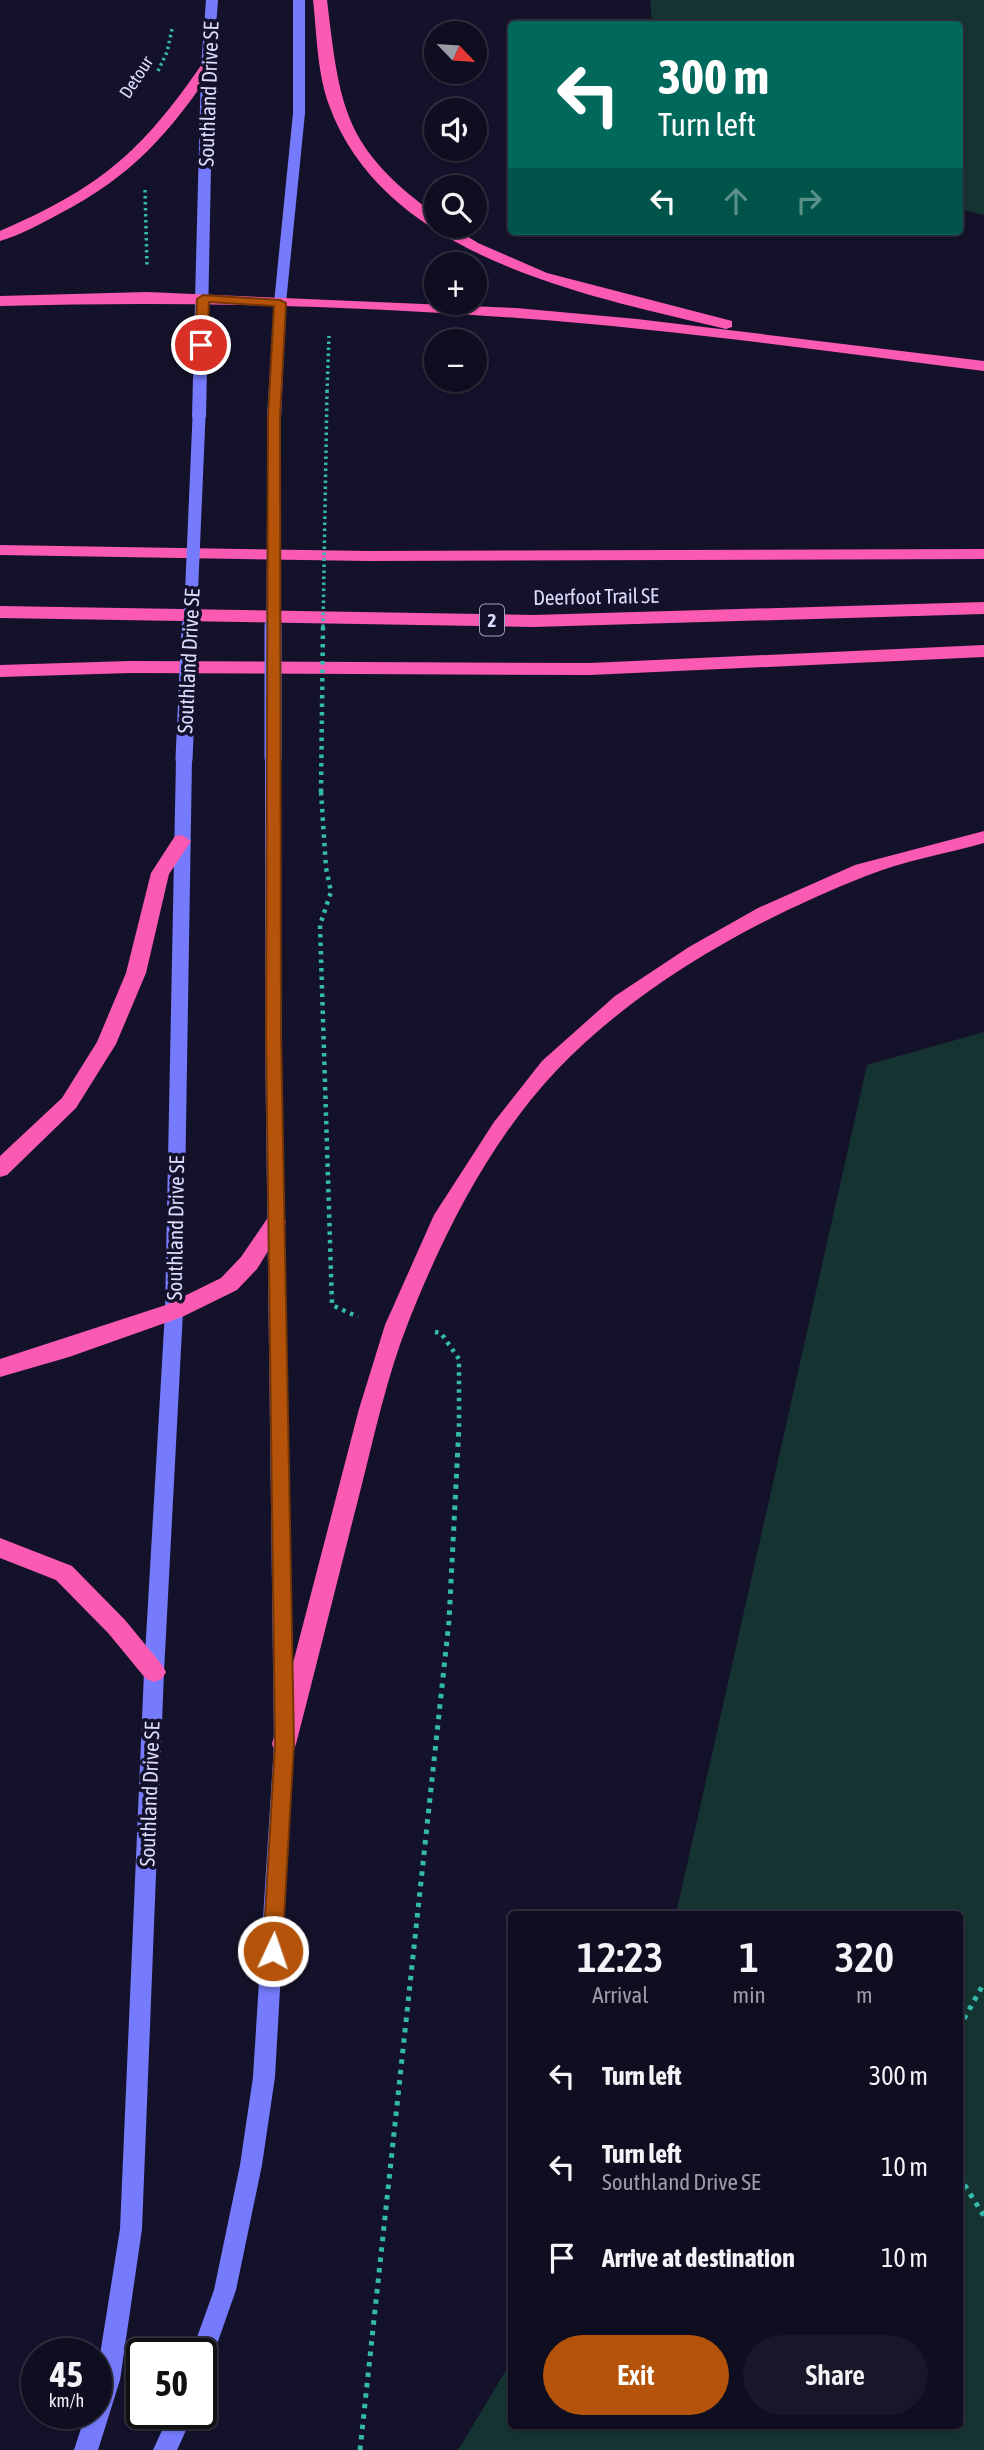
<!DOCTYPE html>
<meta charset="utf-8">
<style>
:root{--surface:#0f0e20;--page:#181729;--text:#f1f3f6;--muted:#9b9ca5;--line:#2f2e3e;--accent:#b45309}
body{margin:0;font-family:"Asap Condensed",sans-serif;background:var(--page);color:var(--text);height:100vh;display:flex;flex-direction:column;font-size:26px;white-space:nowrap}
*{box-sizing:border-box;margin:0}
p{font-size:23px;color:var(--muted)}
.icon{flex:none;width:38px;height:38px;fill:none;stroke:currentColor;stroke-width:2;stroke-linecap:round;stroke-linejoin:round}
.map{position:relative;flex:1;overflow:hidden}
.side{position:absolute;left:508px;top:1911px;width:455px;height:518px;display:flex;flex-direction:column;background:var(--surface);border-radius:7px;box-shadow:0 2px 5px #0004,0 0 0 2px var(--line)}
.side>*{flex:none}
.top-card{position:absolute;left:508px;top:21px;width:455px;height:214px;border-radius:7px;box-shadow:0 2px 5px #0004,0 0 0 2px var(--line);background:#00695c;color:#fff;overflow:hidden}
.needle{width:46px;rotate:115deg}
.controls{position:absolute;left:424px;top:21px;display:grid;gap:14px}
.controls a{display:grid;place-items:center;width:63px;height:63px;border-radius:50%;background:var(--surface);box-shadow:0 2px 5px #0004,0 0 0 2px var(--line);font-size:35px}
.speed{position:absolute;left:21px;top:2338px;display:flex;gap:14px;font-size:35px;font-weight:700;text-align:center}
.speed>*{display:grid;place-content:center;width:91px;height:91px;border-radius:50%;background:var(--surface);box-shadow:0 2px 5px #0004,0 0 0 2px var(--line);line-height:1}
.speed small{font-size:18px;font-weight:400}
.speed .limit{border:4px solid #111;border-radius:10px;background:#fff;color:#111}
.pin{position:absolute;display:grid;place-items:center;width:60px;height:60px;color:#fff;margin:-30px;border:4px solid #fff;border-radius:50%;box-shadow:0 2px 7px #0007}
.me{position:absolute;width:77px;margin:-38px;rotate:3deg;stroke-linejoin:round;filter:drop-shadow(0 0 5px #0008)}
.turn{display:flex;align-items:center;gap:24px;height:147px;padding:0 35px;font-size:32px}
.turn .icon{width:91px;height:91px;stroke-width:2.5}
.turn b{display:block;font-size:49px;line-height:60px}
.lanes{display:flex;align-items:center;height:66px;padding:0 35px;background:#0003;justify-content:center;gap:35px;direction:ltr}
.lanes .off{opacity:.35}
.eta{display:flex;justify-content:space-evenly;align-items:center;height:119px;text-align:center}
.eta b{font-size:42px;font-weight:600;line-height:49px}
.button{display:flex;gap:14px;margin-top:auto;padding:14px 35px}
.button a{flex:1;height:80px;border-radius:42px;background:var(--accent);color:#fff;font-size:28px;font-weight:600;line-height:80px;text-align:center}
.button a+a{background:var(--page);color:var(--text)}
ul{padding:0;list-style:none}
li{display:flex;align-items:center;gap:21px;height:91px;padding:0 35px}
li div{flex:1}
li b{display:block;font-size:26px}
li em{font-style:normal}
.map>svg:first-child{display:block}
</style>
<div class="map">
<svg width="984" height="2450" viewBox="0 0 984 2450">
<rect width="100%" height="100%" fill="#14122a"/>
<path fill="#153431" d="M 650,0 L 984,0 L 984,215 L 959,209 L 959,24 L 652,24 Z
M 984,1032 L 984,2450 L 458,2450 L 511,2362 L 511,2426 L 959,2426 L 959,1914 L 676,1914 L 867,1065 Z"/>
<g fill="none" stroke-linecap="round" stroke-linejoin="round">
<path stroke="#34baaa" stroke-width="3.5" stroke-dasharray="2.5 3.5" stroke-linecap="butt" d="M 158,71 L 167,52 L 172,29
M 145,190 L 147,265
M 327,392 L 329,336"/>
<path stroke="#34baaa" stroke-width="4.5" stroke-dasharray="3.5 5" stroke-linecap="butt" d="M 321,792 L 326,868 L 331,892 L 320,925 L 332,1305 L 358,1317
M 435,1332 L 441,1333 L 459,1359 L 459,1428"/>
<path stroke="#34baaa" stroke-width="5" stroke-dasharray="4.5 6" stroke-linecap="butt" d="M 959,2028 L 984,1983
M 959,2176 L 984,2216
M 360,2450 L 449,1621 L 459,1426"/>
<path fill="#757bfc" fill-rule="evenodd" d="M 206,0 L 218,0 L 213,67 L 206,417 L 199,421 L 192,417 L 201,67 Z
M 293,0 L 305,0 L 305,113 L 286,303 L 281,418 L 274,422 L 267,418 L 274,303 L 293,113 Z
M 273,753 L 281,758 L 281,1035 L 294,1744 L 275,2077 L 262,2165 L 236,2290 L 209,2367 L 201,2370 L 201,2354 L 191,2354 L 214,2290 L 240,2165 L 253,2077 L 274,1744 L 265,1035 L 265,758 Z
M 184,754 L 192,759 L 183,1311 L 164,1672 L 142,2229 L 120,2380 L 98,2450 L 74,2450 L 86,2413 L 96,2413 L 96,2380 L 120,2229 L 144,1672 L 165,1311 L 176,759 Z
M 170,2413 L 194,2413 L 177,2450 L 153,2450 Z"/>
<path fill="#fb5ab2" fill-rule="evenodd" d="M 313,0 L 327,0 C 340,108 343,147 436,215 L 436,226 L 451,226 L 478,243 L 547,273 L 732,321 L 732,327 L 726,329 C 589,296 384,258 329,105 C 317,72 317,35 313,0 Z
M 207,63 L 214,67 C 170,133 131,177 59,214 C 41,224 20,235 0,241 L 0,231 C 99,188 141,153 202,64 Z
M 147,292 L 516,308 L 637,319 L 984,361 L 984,371 C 829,352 673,329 517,318 C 345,305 172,301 0,306 L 0,296 Z
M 0,545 L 369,551 L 984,549 L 984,559 L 369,561 L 0,555 Z
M 984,602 L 984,614 L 533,627 L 0,618 L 0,606 L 533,615 Z
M 984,645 L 984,657 L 590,675 L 130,673 L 0,677 L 0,665 L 130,661 L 590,663 Z
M 984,831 L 984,843 C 945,854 903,861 866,876 C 754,920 640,983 556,1071 C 490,1141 443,1234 408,1323 C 387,1376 375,1433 361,1488 C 339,1574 318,1659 296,1744 L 293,1752 L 284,1755 L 275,1752 L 272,1744 L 359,1409 L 385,1325 L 434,1215 L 494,1122 L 542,1061 L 615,996 L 689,947 L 758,908 L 855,865 Z
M 182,835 L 191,841 L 169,874 L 146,973 L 116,1044 L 76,1108 L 7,1175 L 0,1177 L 0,1156 L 62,1098 L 97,1042 L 126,973 L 151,873 L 175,836 Z
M 276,1214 L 283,1216 L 286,1222 L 257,1269 L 237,1290 L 182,1317 L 69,1357 L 0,1377 L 0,1359 L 166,1305 L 221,1278 L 241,1257 L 269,1216 Z
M 0,1538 L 72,1566 L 125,1620 L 162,1665 L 166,1672 L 162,1679 L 154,1682 L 146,1679 L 109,1634 L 56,1580 L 0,1558 Z"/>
<path stroke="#34baaa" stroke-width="3.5" stroke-dasharray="2.5 3.5" stroke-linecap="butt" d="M 323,627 L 327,392"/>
<path stroke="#34baaa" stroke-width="4.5" stroke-dasharray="3.5 5" stroke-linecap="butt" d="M 321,792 L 323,626"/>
<path stroke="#757bfc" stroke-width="13" d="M 190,627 L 199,417
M 273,627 L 274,418"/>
<path stroke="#757bfc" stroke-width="17" d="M 273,758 L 273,626
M 184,759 L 190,626"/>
</g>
<path fill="#b45309" stroke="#753606" stroke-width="2" d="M 203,295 L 280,300 L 286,303 L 280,418 L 281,1035 L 294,1744 L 282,1951 L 279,1957 L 273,1960 L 266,1957 L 263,1951 L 275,1744 L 266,1035 L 268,418 L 274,306 L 209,302 L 207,345 L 201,348 L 195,345 L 197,299 Z"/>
<g text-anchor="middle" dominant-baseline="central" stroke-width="7" stroke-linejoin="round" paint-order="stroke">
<g font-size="18" fill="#dedcfe" stroke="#14122a">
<text transform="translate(136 77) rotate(-57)">Detour</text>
</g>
<rect fill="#14122a" stroke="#a19fbe" stroke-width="2" x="480" y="604.5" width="24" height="31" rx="5"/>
<g font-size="19" font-weight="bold" fill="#dedcfe">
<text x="492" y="620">2</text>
</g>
<g font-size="21" fill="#dedcfe" stroke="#14122a">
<text transform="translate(208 94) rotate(-88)">Southland Drive SE</text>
<text transform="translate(596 596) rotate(-1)">Deerfoot Trail SE</text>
<text transform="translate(188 661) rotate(-87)">Southland Drive SE</text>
<text transform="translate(175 1228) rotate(-89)">Southland Drive SE</text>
<text transform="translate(149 1794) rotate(-88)">Southland Drive SE</text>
</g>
</g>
</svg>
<div class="controls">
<a><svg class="needle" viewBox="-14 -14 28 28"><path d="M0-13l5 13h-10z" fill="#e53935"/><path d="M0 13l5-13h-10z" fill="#9b9ca5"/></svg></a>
<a><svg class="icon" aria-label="sound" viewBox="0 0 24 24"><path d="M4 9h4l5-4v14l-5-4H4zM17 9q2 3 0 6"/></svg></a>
<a><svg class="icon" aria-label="search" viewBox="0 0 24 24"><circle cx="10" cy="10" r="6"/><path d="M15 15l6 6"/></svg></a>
<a>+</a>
<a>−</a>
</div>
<div class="speed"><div>45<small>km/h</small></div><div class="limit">50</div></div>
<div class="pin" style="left:201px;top:345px;background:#d93025"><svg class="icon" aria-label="arrive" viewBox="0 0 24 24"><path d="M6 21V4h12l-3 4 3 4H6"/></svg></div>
<svg class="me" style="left:273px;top:1951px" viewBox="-20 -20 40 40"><circle r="17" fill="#b45309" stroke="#fff" stroke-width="3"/><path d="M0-11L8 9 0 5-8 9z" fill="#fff"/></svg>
<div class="top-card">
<div class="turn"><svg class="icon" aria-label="left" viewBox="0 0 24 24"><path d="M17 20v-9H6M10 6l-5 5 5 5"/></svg><div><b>300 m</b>Turn left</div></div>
<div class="lanes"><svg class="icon" aria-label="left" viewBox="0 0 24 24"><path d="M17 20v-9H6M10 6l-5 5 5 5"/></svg><svg class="icon off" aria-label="ahead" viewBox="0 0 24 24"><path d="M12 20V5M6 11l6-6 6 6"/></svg><svg class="icon off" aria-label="right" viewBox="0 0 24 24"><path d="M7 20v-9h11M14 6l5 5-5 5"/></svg></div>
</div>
<section class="side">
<div class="eta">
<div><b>12:23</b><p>Arrival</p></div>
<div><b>1</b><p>min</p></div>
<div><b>320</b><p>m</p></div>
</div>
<ul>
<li><svg class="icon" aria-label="left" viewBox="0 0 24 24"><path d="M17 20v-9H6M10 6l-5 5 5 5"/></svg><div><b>Turn left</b></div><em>300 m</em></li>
<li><svg class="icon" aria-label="left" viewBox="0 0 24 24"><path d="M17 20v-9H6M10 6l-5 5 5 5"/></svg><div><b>Turn left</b><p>Southland Drive SE</p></div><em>10 m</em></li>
<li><svg class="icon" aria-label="arrive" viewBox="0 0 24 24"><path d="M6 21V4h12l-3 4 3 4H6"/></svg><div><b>Arrive at destination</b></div><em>10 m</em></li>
</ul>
<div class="button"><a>Exit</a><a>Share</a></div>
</section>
</div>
